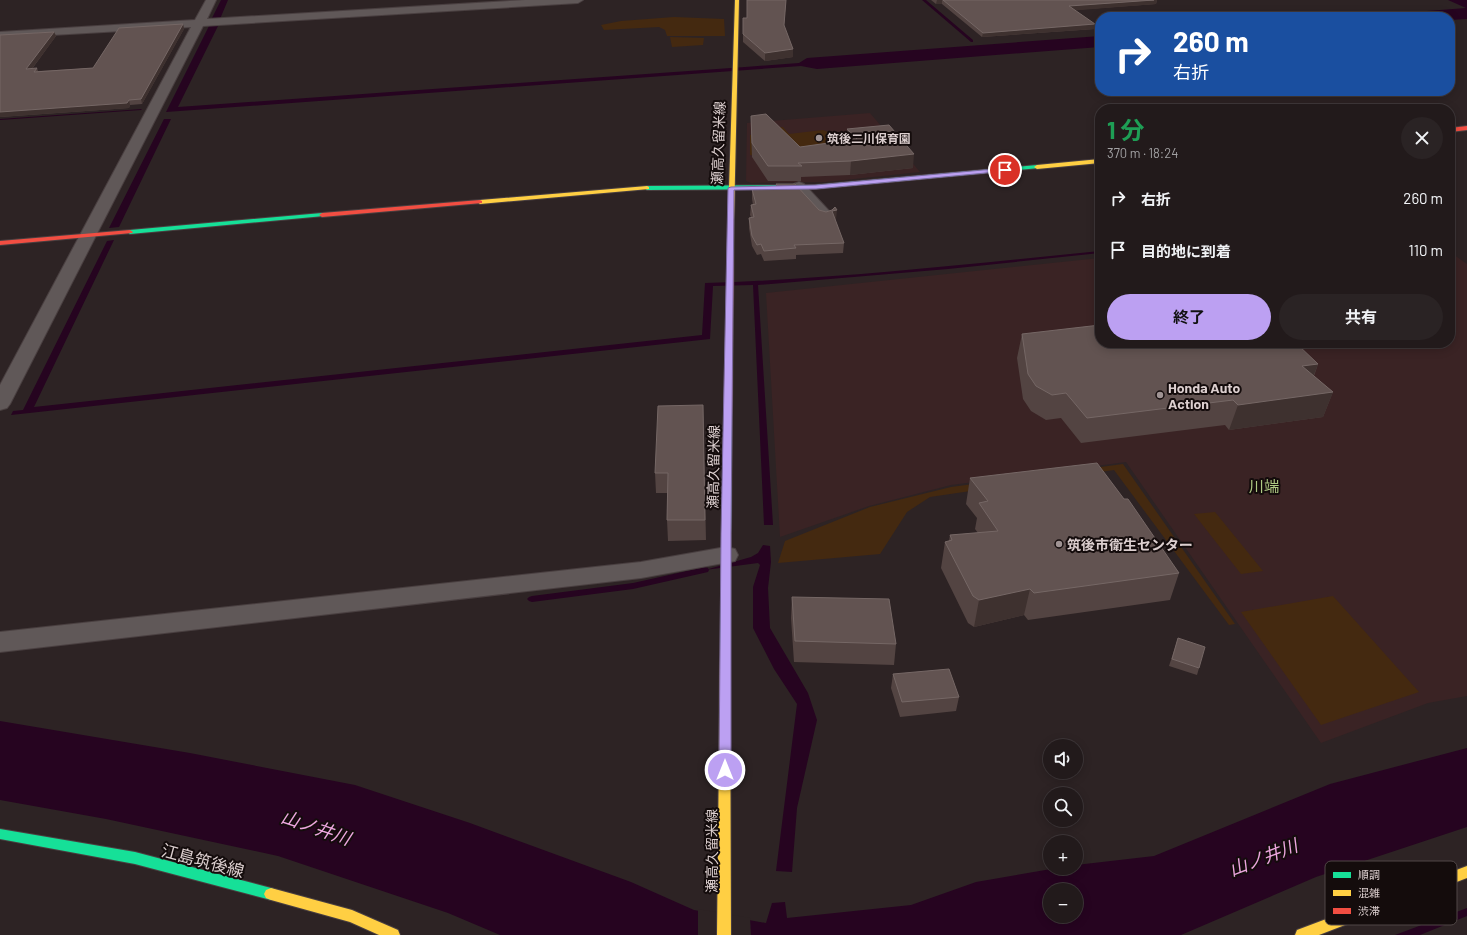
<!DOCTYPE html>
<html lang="ja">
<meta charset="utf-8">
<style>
:root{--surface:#221a1b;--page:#2a2324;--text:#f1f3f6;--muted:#a2a1a3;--line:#3f383a;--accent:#bca0f2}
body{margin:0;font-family:Barlow,"Noto Sans JP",sans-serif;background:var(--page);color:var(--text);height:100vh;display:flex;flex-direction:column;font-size:15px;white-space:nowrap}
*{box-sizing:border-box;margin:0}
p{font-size:13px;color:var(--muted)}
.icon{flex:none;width:22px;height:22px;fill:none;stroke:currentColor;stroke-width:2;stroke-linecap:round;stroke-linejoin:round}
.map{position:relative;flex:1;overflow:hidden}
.drawer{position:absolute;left:1095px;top:104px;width:360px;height:244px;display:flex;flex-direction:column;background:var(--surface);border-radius:16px;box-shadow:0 2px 10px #0003,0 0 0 1px var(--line)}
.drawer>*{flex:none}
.banner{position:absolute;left:1095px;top:12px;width:360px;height:84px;border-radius:16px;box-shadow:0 2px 10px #0003,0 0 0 1px var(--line);background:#1a4fa0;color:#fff;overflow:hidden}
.tools{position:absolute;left:1043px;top:739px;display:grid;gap:8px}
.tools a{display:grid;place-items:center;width:40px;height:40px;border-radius:50%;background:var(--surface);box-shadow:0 2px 10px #0003,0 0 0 1px var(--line);font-size:20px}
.pin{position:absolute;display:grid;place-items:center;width:34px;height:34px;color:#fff;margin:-17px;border:2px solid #fff;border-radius:50%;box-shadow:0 1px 4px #0007}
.me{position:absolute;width:44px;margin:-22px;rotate:0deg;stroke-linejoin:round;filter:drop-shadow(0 0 3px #0008)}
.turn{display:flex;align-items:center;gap:14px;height:84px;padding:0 12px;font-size:18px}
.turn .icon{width:52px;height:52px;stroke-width:2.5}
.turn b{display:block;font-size:28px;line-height:34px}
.round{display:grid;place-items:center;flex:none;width:42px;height:42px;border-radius:21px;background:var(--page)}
.head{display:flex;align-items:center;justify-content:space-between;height:68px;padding:0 12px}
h1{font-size:24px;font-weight:700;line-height:30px;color:#1e9e55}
.button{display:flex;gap:8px;margin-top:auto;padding:8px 12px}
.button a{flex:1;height:46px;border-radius:24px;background:var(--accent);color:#111;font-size:16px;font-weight:700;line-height:46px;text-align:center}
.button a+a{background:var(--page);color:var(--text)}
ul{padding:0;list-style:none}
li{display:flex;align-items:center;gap:12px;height:52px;padding:0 12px}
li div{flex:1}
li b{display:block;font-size:15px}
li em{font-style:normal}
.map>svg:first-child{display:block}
</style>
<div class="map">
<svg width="1467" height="935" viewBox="0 0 1467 935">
<rect width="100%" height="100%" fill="#2d2324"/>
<path fill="#3a2324" d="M 870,113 L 920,172 L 826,182 L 751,183 L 746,181 L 747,123 Z
M 1450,252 L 1467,264 L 1467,696 L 1428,703 L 1321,743 L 1126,462 L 951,485 L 869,506 L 780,537 L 766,293 L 1100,258 L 1100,343 L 1450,343 Z"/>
<path fill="#442910" d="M 674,17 L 724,19 L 725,36 L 667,36 L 665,30 L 659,27 L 604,30 L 601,25 L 621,21 Z
M 670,37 L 704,38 L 703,45 L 672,47 Z
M 783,127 L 789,134 L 823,130 L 841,137 L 850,151 L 779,159 L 750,155 L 750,135 L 770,133 L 769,128 Z
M 1123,464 L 1235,624 L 1229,625 L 1114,470 L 930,497 L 907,512 L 880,554 L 778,563 L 785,541 L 870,507 L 951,487 Z
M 1215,512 L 1263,571 L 1241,574 L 1194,514 Z
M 1333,596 L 1419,692 L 1321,725 L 1241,612 Z"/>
<path fill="#260420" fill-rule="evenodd" d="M 221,0 L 228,0 L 220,19 L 211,20 Z
M 1448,0 L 1467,0 L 1467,19 L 1450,20 L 1450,17 L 1349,17 L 1466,8 Z
M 210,24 L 219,24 L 178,107 L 745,67 L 799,63 L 807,58 L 1100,36 L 1100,47 L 817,69 L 801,66 L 166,112 Z
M 142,109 L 141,110 L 0,120 L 0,119 Z
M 164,119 L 171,119 L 119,227 L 109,228 Z
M 114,240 L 34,407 L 702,335 L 705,283 C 837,279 969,264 1100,251 L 1100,253 L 948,269 L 758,285 L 773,525 L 764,525 L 753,285 L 713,286 L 710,339 L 11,415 L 13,411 L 23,410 L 107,241 Z
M 763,545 L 770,546 L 771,562 L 768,588 L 770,628 L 808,693 L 817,720 L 797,808 L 792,872 L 776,871 L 797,704 L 774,669 L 753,628 L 753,587 L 760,565 L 758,563 L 705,570 L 751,557 L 758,553 Z
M 0,721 L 190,753 L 355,785 L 470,823 L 631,882 L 694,910 L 766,923 L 772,903 L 785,902 L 787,918 L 911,905 L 976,882 L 1057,868 L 1076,868 L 1076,865 L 1154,856 L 1330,784 L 1467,748 L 1467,827 L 1316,877 L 1181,935 L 500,935 L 448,913 L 278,856 L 106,819 L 0,800 ZM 1050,890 L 1076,890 L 1076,916 L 1050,916 Z
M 1467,908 L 1467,916 L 1420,935 L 1395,935 Z"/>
<path fill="#2d2324" d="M 698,909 L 750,918 L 751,935 L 698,935 Z"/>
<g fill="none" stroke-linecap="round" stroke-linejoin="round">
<path fill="#260420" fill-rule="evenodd" d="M 922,0 L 926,0 L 973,40 L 973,42 L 971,42 Z
M 705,567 L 708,568 L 709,570 L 708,572 L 633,589 L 532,602 L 529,601 L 527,599 L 529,597 L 532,596 L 633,583 Z"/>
<defs>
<path id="street" d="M 206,0 L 216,0 L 207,19 L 525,0 L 583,0 L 578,3 L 203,26 L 10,404 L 7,408 L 0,410 L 0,385 L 191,27 L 0,38 L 0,32 L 195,20 Z
M 799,182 L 804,184 L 831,213 L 833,216 L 831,219 L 825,221 L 819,219 L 794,190 L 791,187 L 794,184 Z
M 726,547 L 735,549 L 738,555 L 735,561 L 641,578 L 0,652 L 0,632 L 641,562 Z"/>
<path id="fast" d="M 1037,165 L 1039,166 L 1039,168 L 815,189 L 647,190 L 644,188 L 647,186 L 815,185 Z
M 322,213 L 325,215 L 324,216 L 130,234 L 127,232 L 130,230 Z
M 728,412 L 732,415 L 730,655 L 729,658 L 725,659 L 721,658 L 720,655 L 724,415 Z
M 0,829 L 135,852 L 271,888 L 276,890 L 278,894 L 276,898 L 271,900 L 135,864 L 0,839 Z"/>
<path id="slow" d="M 735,0 L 739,0 L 734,219 L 731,221 L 728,219 Z
M 1100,159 L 1100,163 L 1037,169 L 1034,167 L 1037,165 Z
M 647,186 L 649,187 L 649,189 L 480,204 L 477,202 L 480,200 Z
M 725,651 L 729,652 L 730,655 L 731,935 L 717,935 L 720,655 L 721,652 Z
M 1467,866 L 1467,878 L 1319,935 L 1295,935 L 1297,930 Z
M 271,888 L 352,910 L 398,930 L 400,935 L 379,935 L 350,922 L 271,900 L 266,898 L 264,894 L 266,890 Z"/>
<path id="jam" d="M 1467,126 L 1467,130 L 1450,132 L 1450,128 Z
M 480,200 L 482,201 L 482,203 L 322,217 L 319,215 L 322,213 Z
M 731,217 L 734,219 L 732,415 L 728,418 L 724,415 L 728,219 Z
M 130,230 L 133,232 L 132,233 L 0,245 L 0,241 Z"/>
</defs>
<use href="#street" stroke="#493f40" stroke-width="2"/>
<use href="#fast" stroke="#493f40" stroke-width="2"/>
<use href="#slow" stroke="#493f40" stroke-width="2"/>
<use href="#jam" stroke="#493f40" stroke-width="2"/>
<use href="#street" fill="#605858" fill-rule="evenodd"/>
<use href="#fast" fill="#16e098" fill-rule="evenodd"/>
<use href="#slow" fill="#ffcf43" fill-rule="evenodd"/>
<use href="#jam" fill="#f24e42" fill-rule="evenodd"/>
</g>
<path fill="#534442" d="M 747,0 L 786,0 L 784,26 L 793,57 L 765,61 L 743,42 L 743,18 L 747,18 Z
M 931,0 L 1157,0 L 1156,4 L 1074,10 L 1095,24 L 1095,29 L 982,37 L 942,4 L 936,4 Z
M 183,24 L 184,29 L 142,104 L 130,105 L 129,108 L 0,117 L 0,35 L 54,32 L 56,36 L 32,69 L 37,68 L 38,71 L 93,68 Z
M 751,116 L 800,147 L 847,141 L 847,129 L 913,168 L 850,175 L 801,177 L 801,181 L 768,181 L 752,157 L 751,130 Z
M 776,184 L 836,220 L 835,220 L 844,243 L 843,253 L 796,255 L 796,259 L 764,261 L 761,254 L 757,255 L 752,246 L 749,228 L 749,218 L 751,217 L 750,215 L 751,205 L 753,205 L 752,199 L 752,189 L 776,188 Z
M 1022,334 L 1318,364 L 1314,376 L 1333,392 L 1323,417 L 1229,430 L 1225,425 L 1081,443 L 1061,418 L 1046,420 L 1031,411 L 1023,399 L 1017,358 Z
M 703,405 L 706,540 L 668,541 L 667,520 L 667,493 L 656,493 L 655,473 Z
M 970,478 L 1124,499 L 1179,573 L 1170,600 L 1028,620 L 1024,615 L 974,627 L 968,623 L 941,568 L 945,542 L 949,541 L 950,535 L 978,533 L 975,529 L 977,518 L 966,504 Z
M 792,597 L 896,644 L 894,665 L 794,662 L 791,618 Z
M 1178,638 L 1199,668 L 1197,675 L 1169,666 Z
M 893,674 L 959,697 L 956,711 L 900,717 L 891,688 Z"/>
<path fill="#3e312f" d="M 937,0 L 942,0 L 942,4 L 936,4 Z
M 1157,0 L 1156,4 L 1068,11 L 1069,6 Z
M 183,24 L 184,29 L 142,104 L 141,99 Z
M 1095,24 L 1095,29 L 982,37 L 983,33 Z
M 54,32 L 56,36 L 28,74 L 26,69 Z
M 793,49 L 793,57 L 765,61 L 765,53 Z
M 129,100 L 130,105 L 129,108 L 0,117 L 0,112 Z
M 914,154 L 913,168 L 850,175 L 851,161 Z
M 837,210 L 836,220 L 831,221 L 832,211 Z
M 1318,364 L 1309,388 L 1302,366 Z
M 1333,392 L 1323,417 L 1229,430 L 1238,405 Z
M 1030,589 L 1024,615 L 974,627 L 979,600 Z"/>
<path fill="#625351" stroke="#756765" d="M 747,0 L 786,0 L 784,25 L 793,49 L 765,53 L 743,34 L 743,18 L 747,18 Z
M 943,0 L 1154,0 L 1069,6 L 1095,24 L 983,33 Z
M 183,24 L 141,99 L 129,100 L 127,103 L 0,112 L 0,35 L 54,32 L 26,69 L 37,68 L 34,72 L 93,68 L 119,28 Z
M 766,114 L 800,147 L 857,139 L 847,129 L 889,125 L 914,154 L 851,161 L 798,163 L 802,166 L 768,166 L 752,143 L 751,116 Z
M 776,184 L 795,184 L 819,210 L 826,212 L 832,210 L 835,207 L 837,210 L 832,211 L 844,243 L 794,245 L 796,248 L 764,251 L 761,244 L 757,245 L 752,236 L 749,218 L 754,217 L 751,205 L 756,204 L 752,189 L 779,188 Z
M 1100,325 L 1100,343 L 1296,343 L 1318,364 L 1302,366 L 1333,392 L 1238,405 L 1233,400 L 1087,418 L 1066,393 L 1052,395 L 1036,386 L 1028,374 L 1022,334 Z
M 703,405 L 705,520 L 667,520 L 668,473 L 655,473 L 658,406 Z
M 1097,463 L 1124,499 L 1128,499 L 1179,573 L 1034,593 L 1030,589 L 979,600 L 973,596 L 945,542 L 952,540 L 950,535 L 998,531 L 979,503 L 988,501 L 970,478 Z
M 792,597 L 889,599 L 896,644 L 795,641 Z
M 1178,638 L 1205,647 L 1199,668 L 1172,659 Z
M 949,669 L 959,697 L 902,702 L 893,674 Z"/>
<path fill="#bca0f2" stroke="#7a689d" d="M 1005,168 L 1008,170 L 1007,171 L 816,189 L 734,190 L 731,534 L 731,770 L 729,774 L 725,775 L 721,774 L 719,770 L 721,534 L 728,188 L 731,187 L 816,185 Z"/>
<g fill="#9f9393" stroke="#140c0c" stroke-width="1.5">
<circle cx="819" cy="138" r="4"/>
<circle cx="1160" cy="395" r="4"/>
<circle cx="1059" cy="544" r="4"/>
</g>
<g text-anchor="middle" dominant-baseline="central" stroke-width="4" stroke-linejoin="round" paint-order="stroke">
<g font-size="12" font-weight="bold" fill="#dccfcf" stroke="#140c0c" text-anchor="start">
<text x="827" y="138">筑後二川保育園</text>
</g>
<g font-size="14" fill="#dccfcf" stroke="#140c0c">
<text transform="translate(718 143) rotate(-88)">瀬高久留米線</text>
<text transform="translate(713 467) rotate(-89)">瀬高久留米線</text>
<text transform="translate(711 851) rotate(-90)">瀬高久留米線</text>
</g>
<g font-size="14" font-weight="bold" fill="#dccfcf" stroke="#140c0c" text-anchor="start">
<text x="1168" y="387">Honda Auto<tspan x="1168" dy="16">Action</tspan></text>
<text x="1067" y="544">筑後市衛生センター</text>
</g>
<g font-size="15" fill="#afcb84" stroke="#140c0c">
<text x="1264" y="486">川端</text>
</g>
<g font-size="17" fill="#dccfcf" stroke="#140c0c">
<text transform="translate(203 860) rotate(15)">江島筑後線</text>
</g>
<g font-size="18" font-style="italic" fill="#eca6de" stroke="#140c0c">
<text transform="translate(316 827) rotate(19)">山ノ井川</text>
<text transform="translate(1263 857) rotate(-21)">山ノ井川</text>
</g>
</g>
<rect x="1325" y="861" width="132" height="64" rx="6" fill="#140c0c" stroke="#504646" stroke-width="1"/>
<rect x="1333" y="872" width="18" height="6" fill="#16e098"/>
<rect x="1333" y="890" width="18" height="6" fill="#ffcf43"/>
<rect x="1333" y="908" width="18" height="6" fill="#f24e42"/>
<g font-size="11" fill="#dccfcf">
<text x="1358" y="879">順調</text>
<text x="1358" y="897">混雑</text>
<text x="1358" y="915">渋滞</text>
</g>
</svg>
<div class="tools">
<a><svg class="icon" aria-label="sound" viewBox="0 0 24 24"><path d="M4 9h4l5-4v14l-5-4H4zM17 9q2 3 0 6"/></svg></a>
<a><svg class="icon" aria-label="search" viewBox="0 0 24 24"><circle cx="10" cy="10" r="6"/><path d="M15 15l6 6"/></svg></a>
<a>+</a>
<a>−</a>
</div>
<div class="pin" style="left:1005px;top:170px;background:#d93025"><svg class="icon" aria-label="arrive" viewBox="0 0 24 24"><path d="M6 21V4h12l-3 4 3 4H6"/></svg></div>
<svg class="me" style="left:725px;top:770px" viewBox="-20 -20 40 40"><circle r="17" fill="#bca0f2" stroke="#fff" stroke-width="3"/><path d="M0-11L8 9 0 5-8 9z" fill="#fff"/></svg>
<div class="banner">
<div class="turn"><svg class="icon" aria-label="right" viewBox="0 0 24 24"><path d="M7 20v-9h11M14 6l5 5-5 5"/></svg><div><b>260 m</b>右折</div></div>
</div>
<section class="drawer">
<div class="head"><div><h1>1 分</h1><p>370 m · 18:24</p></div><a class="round"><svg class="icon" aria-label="close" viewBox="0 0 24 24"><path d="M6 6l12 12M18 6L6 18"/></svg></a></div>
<ul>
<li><svg class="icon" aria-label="right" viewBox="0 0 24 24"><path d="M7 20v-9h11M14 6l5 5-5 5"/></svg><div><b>右折</b></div><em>260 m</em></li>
<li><svg class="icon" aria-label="arrive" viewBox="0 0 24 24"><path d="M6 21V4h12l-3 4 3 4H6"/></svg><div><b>目的地に到着</b></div><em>110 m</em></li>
</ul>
<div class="button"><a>終了</a><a>共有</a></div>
</section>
</div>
